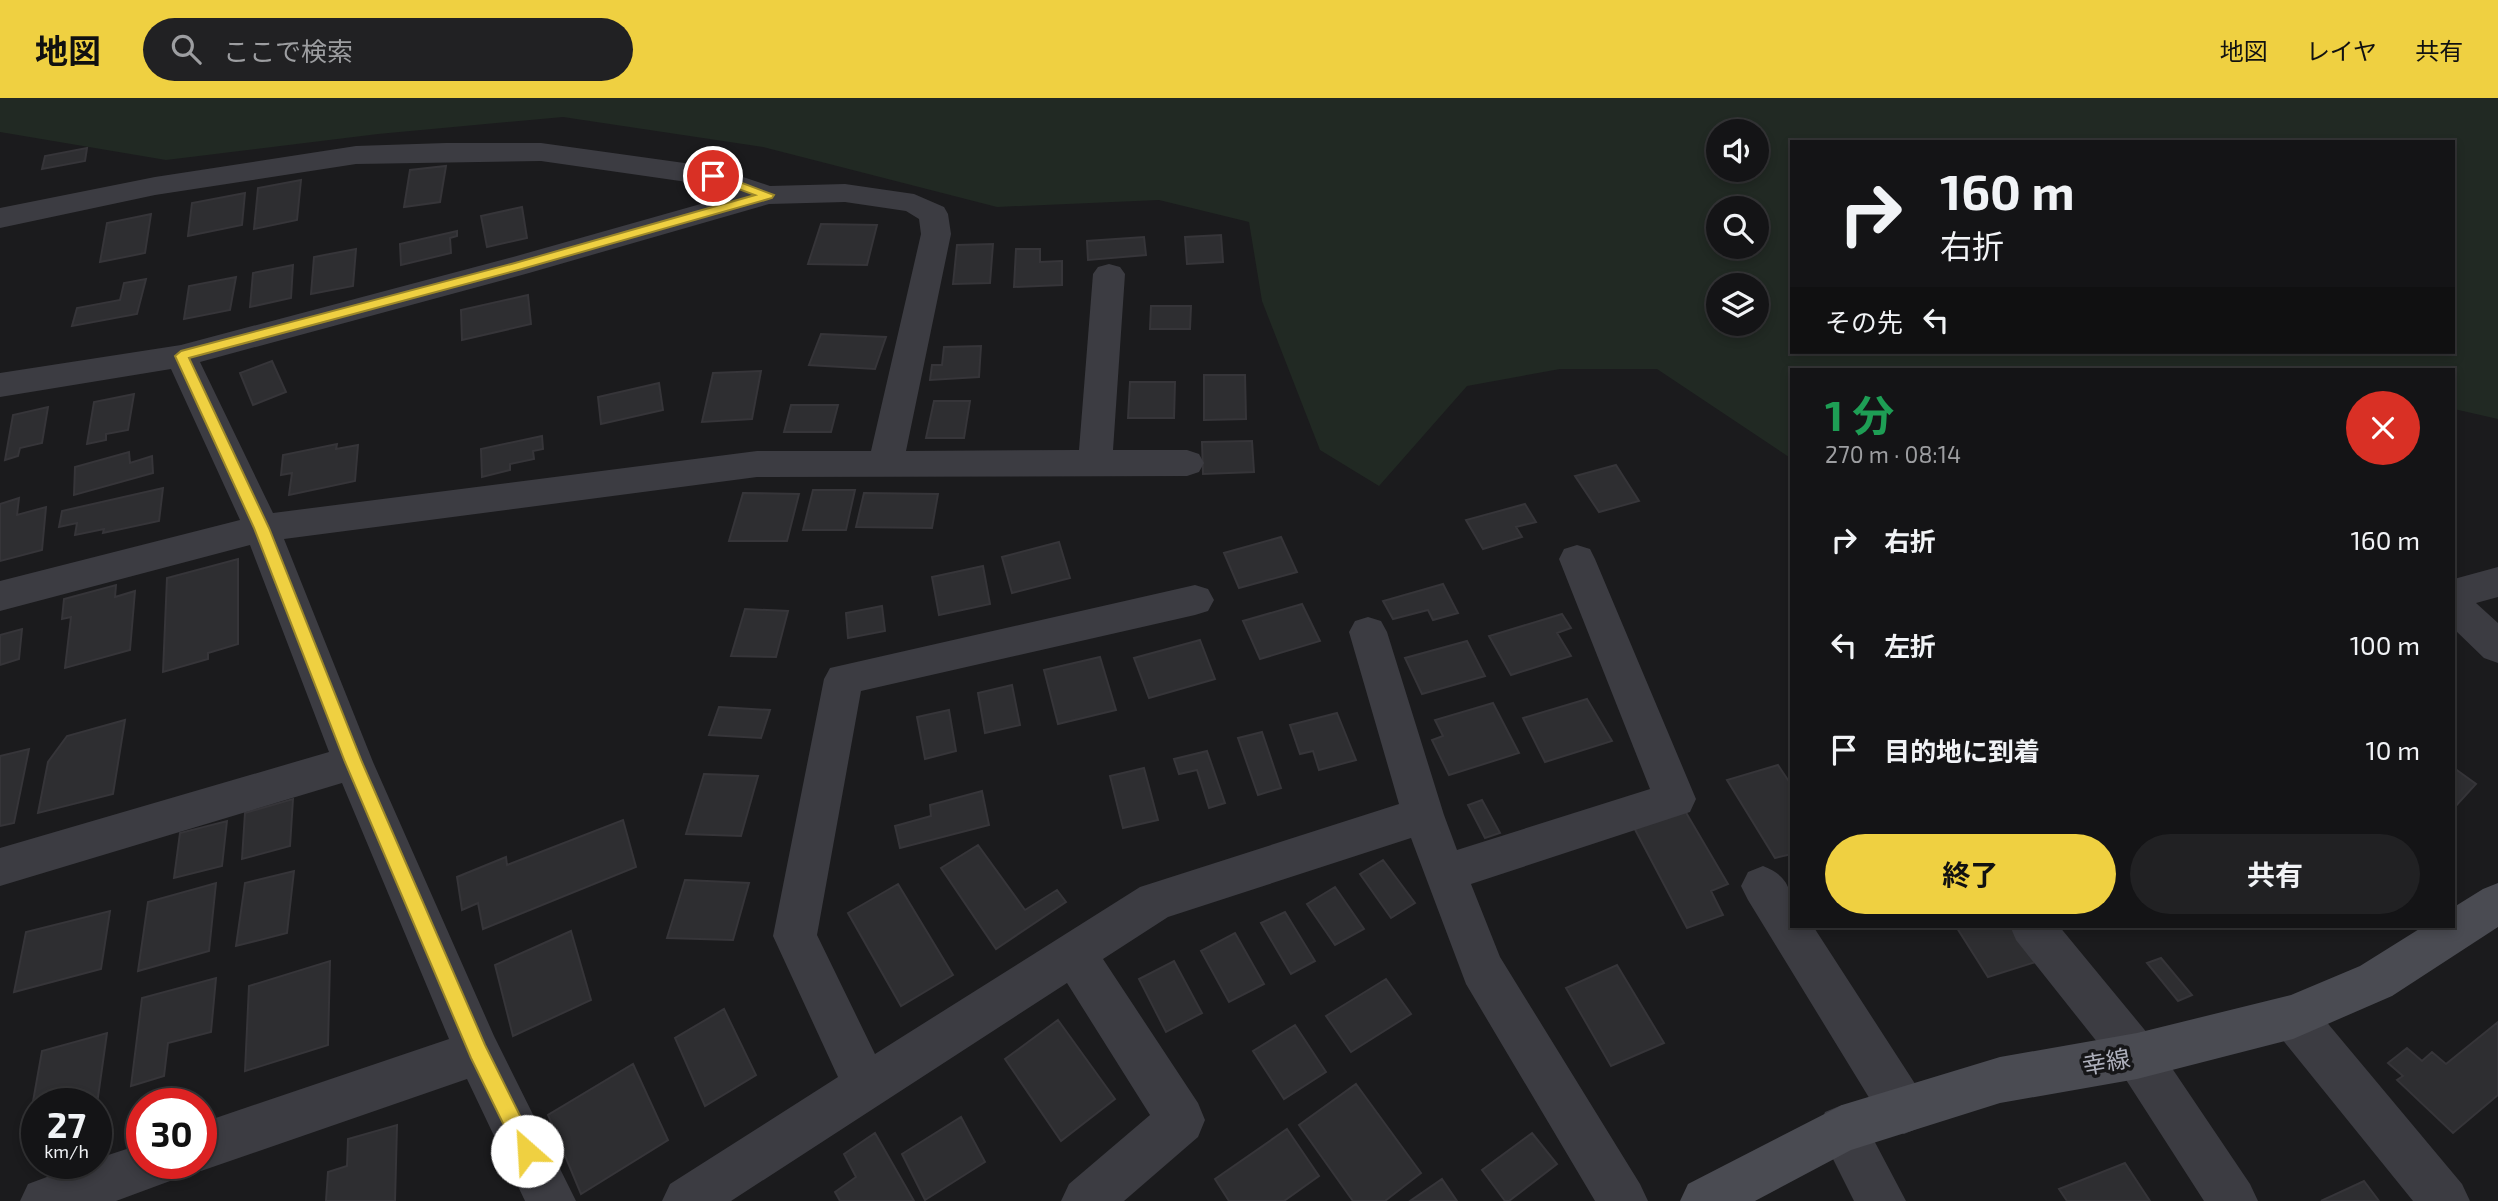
<!DOCTYPE html>
<html lang="ja">
<meta charset="utf-8">
<style>
:root{--surface:#141416;--page:#212123;--text:#f1f3f6;--muted:#9d9ea1;--line:#333335;--accent:#efd041}
body{margin:0;font-family:"Exo 2","Noto Sans JP",sans-serif;background:var(--page);color:var(--text);height:100vh;display:flex;flex-direction:column;font-size:26px;white-space:nowrap}
*{box-sizing:border-box;margin:0}
p{font-size:23px;color:var(--muted)}
.icon{flex:none;width:38px;height:38px;fill:none;stroke:currentColor;stroke-width:2;stroke-linecap:round;stroke-linejoin:round}
.map{position:relative;flex:1;overflow:hidden}
.drawer{position:absolute;left:1790px;top:270px;width:665px;height:560px;display:flex;flex-direction:column;background:var(--surface);border-radius:0px;box-shadow:0 4px 10px #0003,0 0 0 2px var(--line)}
.drawer>*{flex:none}
.banner{position:absolute;left:1790px;top:42px;width:665px;height:214px;border-radius:0px;box-shadow:0 4px 10px #0003,0 0 0 2px var(--line);background:#141416;color:var(--text);overflow:hidden}
.fabs{position:absolute;left:1706px;top:21px;display:grid;gap:14px}
.fabs a{display:grid;place-items:center;width:63px;height:63px;border-radius:50%;background:var(--surface);box-shadow:0 4px 10px #0003,0 0 0 2px var(--line);font-size:35px}
.speed{position:absolute;left:21px;top:990px;display:flex;gap:14px;font-size:35px;font-weight:700;text-align:center}
.speed>*{display:grid;place-content:center;width:91px;height:91px;border-radius:50%;background:var(--surface);box-shadow:0 4px 10px #0003,0 0 0 2px var(--line);line-height:1}
.speed small{font-size:18px;font-weight:400}
.speed .limit{border:10px solid #d22;background:#fff;color:#111}
.pin{position:absolute;display:grid;place-items:center;width:60px;height:60px;color:#fff;margin:-30px;border:4px solid #fff;border-radius:50%;box-shadow:0 2px 7px #0007}
.me{position:absolute;width:77px;margin:-38px;rotate:334deg;stroke-linejoin:round;filter:drop-shadow(0 0 5px #0008)}
.turn{display:flex;align-items:center;gap:24px;height:147px;padding:0 35px;font-size:32px}
.turn .icon{width:91px;height:91px;stroke-width:2.5}
.turn b{display:block;font-size:49px;line-height:60px}
.then{display:flex;align-items:center;height:66px;padding:0 35px;background:#0003;gap:14px;font-size:26px}
.round{display:grid;place-items:center;flex:none;width:74px;height:74px;border-radius:37px;background:var(--page)}
.head{display:flex;align-items:center;justify-content:space-between;height:119px;padding:0 35px}
h1{font-size:42px;font-weight:700;line-height:52px;color:#1e9e55}
.primary-button{display:flex;gap:14px;margin-top:auto;padding:14px 35px}
.primary-button a{flex:1;height:80px;border-radius:42px;background:var(--accent);color:#111;font-size:28px;font-weight:700;line-height:80px;text-align:center}
.primary-button a+a{background:var(--page);color:var(--text)}
ul{padding:0;list-style:none}
li{display:flex;align-items:center;gap:21px;height:105px;padding:0 35px}
li div{flex:1}
li b{display:block;font-size:26px}
li em{font-style:normal}
header{display:flex;align-items:center;gap:42px;box-sizing:border-box;height:98px;padding:0 35px;background:var(--accent);color:#111}
header strong{font-size:33px}
nav{display:flex;gap:38px;margin-inline-start:auto;font-size:24px}
.search{width:490px;height:63px;background:var(--page);display:flex;align-items:center;gap:18px;box-sizing:border-box;padding:0 24px;border-radius:38px;color:var(--muted);font-size:26px}
.map>svg:first-child{display:block}
</style>
<header>
<strong>地図</strong>
<div class="search"><svg class="icon" aria-label="search" viewBox="0 0 24 24"><circle cx="10" cy="10" r="6"/><path d="M15 15l6 6"/></svg>ここで検索</div>
<nav><a>地図</a><a>レイヤ</a><a>共有</a></nav>
</header>
<div class="map">
<svg width="2498" height="1103" viewBox="0 0 2498 1103">
<rect width="100%" height="100%" fill="#1b1b1d"/>
<path fill="#212923" fill-rule="evenodd" d="M 0,0 L 2498,0 L 2498,321 L 2454,311 L 2454,271 L 1792,271 L 1792,361 L 1657,271 L 1560,271 L 1467,288 L 1379,388 L 1320,352 L 1262,203 L 1249,124 L 1159,102 L 997,109 L 763,49 L 563,19 L 378,36 L 166,62 L 0,34 ZM 1718,33 L 1757,33 L 1757,72 L 1718,72 ZM 1792,44 L 2454,44 L 2454,254 L 1792,254 ZM 1718,110 L 1757,110 L 1757,149 L 1718,149 ZM 1718,187 L 1757,187 L 1757,226 L 1718,226 Z"/>
<path fill="#2e2e31" stroke="#363539" stroke-width="2" d="M 87,50 L 85,63 L 42,71 L 45,58 Z
M 446,68 L 440,104 L 404,109 L 410,72 Z
M 301,82 L 297,122 L 254,131 L 258,90 Z
M 245,95 L 242,127 L 188,138 L 192,105 Z
M 522,109 L 527,140 L 487,149 L 481,118 Z
M 151,116 L 145,155 L 100,164 L 107,125 Z
M 821,126 L 877,127 L 867,167 L 808,166 Z
M 457,133 L 457,138 L 450,140 L 451,155 L 401,167 L 400,146 Z
M 1221,137 L 1223,164 L 1187,166 L 1185,139 Z
M 1144,139 L 1146,157 L 1088,162 L 1087,143 Z
M 993,146 L 990,185 L 953,186 L 957,147 Z
M 356,151 L 353,188 L 311,196 L 314,159 Z
M 1016,151 L 1040,151 L 1040,164 L 1062,163 L 1062,187 L 1014,189 Z
M 293,167 L 291,200 L 250,209 L 253,175 Z
M 236,179 L 230,212 L 184,221 L 189,188 Z
M 146,181 L 137,216 L 72,228 L 77,210 L 120,202 L 124,185 Z
M 528,197 L 531,226 L 462,242 L 461,212 Z
M 1151,208 L 1191,208 L 1190,231 L 1150,231 Z
M 821,236 L 886,239 L 875,271 L 809,267 Z
M 981,248 L 979,279 L 930,282 L 932,267 L 942,267 L 944,249 Z
M 272,263 L 286,294 L 253,307 L 240,275 Z
M 761,273 L 752,321 L 702,324 L 713,275 Z
M 1204,277 L 1245,277 L 1246,321 L 1204,322 Z
M 1130,284 L 1175,284 L 1174,320 L 1128,320 Z
M 659,285 L 663,312 L 601,326 L 598,299 Z
M 134,296 L 128,332 L 106,336 L 106,342 L 87,346 L 94,304 Z
M 934,303 L 970,303 L 964,340 L 926,340 Z
M 791,307 L 838,307 L 831,334 L 784,334 Z
M 48,309 L 42,345 L 20,350 L 18,358 L 5,362 L 13,317 Z
M 542,338 L 543,351 L 533,353 L 534,361 L 510,366 L 510,372 L 482,379 L 481,351 Z
M 1252,343 L 1254,374 L 1203,376 L 1202,344 Z
M 337,346 L 336,351 L 358,347 L 355,383 L 289,397 L 292,375 L 281,377 L 283,357 Z
M 129,354 L 130,365 L 152,358 L 153,375 L 74,397 L 75,369 Z
M 1616,367 L 1639,403 L 1599,414 L 1575,378 Z
M 163,390 L 159,423 L 103,435 L 104,431 L 75,437 L 77,425 L 59,429 L 62,413 Z
M 813,392 L 855,392 L 846,432 L 803,432 Z
M 743,395 L 799,396 L 787,443 L 729,443 Z
M 864,395 L 938,396 L 932,430 L 856,429 Z
M 19,400 L 17,417 L 46,409 L 42,452 L 0,463 L 0,406 Z
M 1525,406 L 1536,424 L 1516,429 L 1522,439 L 1483,451 L 1466,422 Z
M 1281,439 L 1297,474 L 1239,490 L 1224,455 Z
M 1059,444 L 1070,480 L 1012,495 L 1002,459 Z
M 238,461 L 238,546 L 208,555 L 208,561 L 163,574 L 167,480 Z
M 983,468 L 990,506 L 939,517 L 932,479 Z
M 1443,486 L 1458,515 L 1433,522 L 1428,512 L 1393,521 L 1383,503 Z
M 116,487 L 115,499 L 135,493 L 130,552 L 65,570 L 71,519 L 62,521 L 64,501 Z
M 1302,506 L 1320,543 L 1260,561 L 1243,523 Z
M 882,508 L 885,533 L 848,540 L 846,515 Z
M 745,511 L 788,513 L 776,559 L 731,558 Z
M 1562,516 L 1571,530 L 1557,535 L 1571,558 L 1511,577 L 1489,538 Z
M 22,531 L 19,561 L 0,567 L 0,537 Z
M 1200,542 L 1215,581 L 1149,600 L 1134,560 Z
M 1467,543 L 1485,578 L 1422,596 L 1405,560 Z
M 1100,559 L 1116,612 L 1058,626 L 1044,572 Z
M 1012,587 L 1020,627 L 985,635 L 978,595 Z
M 1587,601 L 1612,643 L 1545,664 L 1523,620 Z
M 1493,605 L 1519,655 L 1449,677 L 1432,642 L 1443,638 L 1435,622 Z
M 719,609 L 770,612 L 761,640 L 709,637 Z
M 949,612 L 956,653 L 925,661 L 917,619 Z
M 1337,615 L 1356,662 L 1319,672 L 1313,653 L 1300,656 L 1290,627 Z
M 125,622 L 113,696 L 38,715 L 48,664 L 67,638 Z
M 1262,634 L 1281,690 L 1258,697 L 1238,640 Z
M 29,651 L 14,725 L 0,728 L 0,658 Z
M 1207,653 L 1225,705 L 1209,710 L 1197,672 L 1179,676 L 1174,661 Z
M 1778,667 L 1792,688 L 1792,756 L 1775,760 L 1727,682 Z
M 1144,670 L 1158,722 L 1123,730 L 1110,678 Z
M 2454,670 L 2476,686 L 2454,710 Z
M 704,676 L 758,678 L 741,738 L 686,736 Z
M 982,693 L 989,727 L 900,750 L 895,728 L 931,718 L 930,707 Z
M 293,701 L 290,748 L 242,761 L 245,715 Z
M 1482,702 L 1500,735 L 1485,740 L 1468,707 Z
M 1681,706 L 1728,786 L 1711,793 L 1723,817 L 1687,830 L 1630,722 Z
M 623,722 L 636,769 L 483,831 L 478,805 L 462,812 L 457,779 L 506,759 L 507,767 Z
M 227,723 L 222,768 L 174,780 L 180,735 Z
M 978,747 L 1025,812 L 1057,792 L 1066,804 L 996,851 L 941,770 Z
M 1383,762 L 1415,805 L 1391,820 L 1360,776 Z
M 294,773 L 287,835 L 236,848 L 245,785 Z
M 685,782 L 749,785 L 733,842 L 667,840 Z
M 216,785 L 209,853 L 138,873 L 148,804 Z
M 898,786 L 953,877 L 901,908 L 848,815 Z
M 1335,789 L 1364,831 L 1335,847 L 1307,806 Z
M 110,813 L 101,871 L 14,894 L 26,834 Z
M 1285,814 L 1315,863 L 1291,876 L 1261,825 Z
M 1963,828 L 2016,828 L 2039,863 L 1988,879 L 1957,830 Z
M 571,833 L 591,902 L 513,938 L 495,867 Z
M 1235,835 L 1264,886 L 1229,904 L 1201,853 Z
M 2161,860 L 2192,897 L 2178,903 L 2147,865 Z
M 330,863 L 328,947 L 245,973 L 249,888 Z
M 1174,863 L 1202,915 L 1166,934 L 1139,881 Z
M 1617,867 L 1664,945 L 1611,968 L 1566,890 Z
M 216,880 L 211,934 L 168,945 L 164,978 L 131,988 L 142,900 Z
M 1386,881 L 1411,916 L 1351,954 L 1326,918 Z
M 724,911 L 756,977 L 705,1008 L 675,940 Z
M 1058,922 L 1115,1001 L 1061,1043 L 1005,961 Z
M 2498,924 L 2498,997 L 2453,1035 L 2397,982 L 2403,978 L 2388,965 L 2407,950 L 2422,963 L 2432,954 L 2446,966 Z
M 1295,927 L 1326,974 L 1284,1001 L 1253,953 Z
M 107,935 L 97,1006 L 37,1006 L 37,1023 L 29,1026 L 42,953 Z
M 633,966 L 668,1042 L 581,1096 L 548,1017 Z
M 1356,986 L 1421,1075 L 1385,1103 L 1353,1103 L 1299,1027 Z
M 961,1019 L 985,1064 L 925,1102 L 902,1056 Z
M 397,1027 L 395,1103 L 326,1103 L 328,1074 L 347,1068 L 348,1041 Z
M 1287,1031 L 1319,1078 L 1284,1103 L 1229,1103 L 1215,1081 Z
M 875,1035 L 914,1103 L 840,1103 L 835,1094 L 856,1079 L 844,1056 Z
M 1532,1035 L 1557,1066 L 1509,1103 L 1505,1103 L 1482,1072 Z
M 2125,1065 L 2150,1103 L 2067,1103 L 2059,1091 Z
M 1442,1081 L 1457,1103 L 1410,1103 Z
M 2364,1083 L 2379,1103 L 2321,1103 Z"/>
<g fill="none" stroke-linecap="round" stroke-linejoin="round">
<path fill="#3c3c42" fill-rule="evenodd" d="M 446,45 L 541,45 L 713,69 L 770,88 L 845,86 L 914,96 L 944,109 L 948,116 L 951,136 L 906,353 L 1079,352 L 1093,176 L 1098,169 L 1109,166 L 1120,169 L 1125,176 L 1113,352 L 1187,352 L 1199,356 L 1204,365 L 1199,374 L 1187,378 L 757,379 L 284,441 L 373,664 L 494,938 L 576,1103 L 525,1103 L 467,981 L 201,1073 L 184,1066 L 201,1066 L 201,1025 L 449,941 L 342,685 L 0,788 L 0,750 L 329,654 L 250,447 L 0,513 L 0,483 L 240,422 L 171,271 L 0,299 L 0,275 L 181,247 L 513,159 L 736,96 L 708,87 L 541,63 L 356,66 L 155,97 L 0,130 L 0,110 L 155,79 L 356,48 ZM 845,104 L 906,113 L 919,121 L 921,136 L 871,353 L 757,353 L 273,415 L 200,264 L 529,175 L 769,106 Z
M 1577,447 L 1590,451 L 1595,461 L 1696,701 L 1690,714 L 1471,786 L 1500,859 L 1640,1086 L 1648,1103 L 1595,1103 L 1466,886 L 1411,740 L 1168,819 L 1103,861 L 1198,1005 L 1205,1022 L 1198,1039 L 1124,1103 L 1061,1103 L 1069,1086 L 1150,1017 L 1067,885 L 731,1103 L 662,1103 L 670,1086 L 838,979 L 773,838 L 824,581 L 830,570 L 1195,487 L 1208,491 L 1214,502 L 1208,513 L 1195,517 L 861,593 L 817,837 L 875,956 L 1140,789 L 1399,706 L 1349,534 L 1355,523 L 1368,519 L 1381,523 L 1387,534 L 1444,717 L 1457,752 L 1650,691 L 1559,461 L 1564,451 Z
M 2498,469 L 2498,499 L 2476,505 L 2498,525 L 2498,565 L 2484,560 L 2454,531 L 2454,481 Z
M 1763,768 C 1794,780 1792,799 1792,828 L 1813,828 L 1921,995 L 1928,1012 L 1921,1029 L 1904,1036 L 1887,1029 L 1748,802 L 1741,788 L 1748,774 Z
M 2010,828 L 2059,828 L 2153,942 L 2250,1086 L 2258,1103 L 2204,1103 L 2121,974 L 2016,842 Z
M 2293,897 L 2309,903 L 2462,1086 L 2470,1103 L 2413,1103 L 2277,935 L 2270,919 L 2277,903 Z
M 1842,1007 L 1859,1014 L 1906,1103 L 1854,1103 L 1818,1031 L 1825,1014 Z
M 142,1046 L 142,1066 L 177,1066 L 170,1083 L 116,1103 L 20,1103 L 28,1086 L 82,1066 L 96,1066 L 96,1061 Z"/>
<path fill="#4a4b52" fill-rule="evenodd" d="M 2498,785 L 2498,829 L 2392,898 L 2293,941 L 2137,981 L 2000,1005 L 1851,1052 L 1755,1103 L 1680,1103 L 1688,1086 L 1842,1007 L 2000,959 L 2137,935 L 2291,897 L 2360,868 L 2424,828 L 2454,828 L 2454,809 L 2483,791 Z"/>
</g>
<path fill="#efd041" stroke="#9b872a" stroke-width="2" d="M 713,74 L 774,97 L 772,100 L 522,171 L 189,260 L 269,430 L 362,664 L 485,947 L 534,1046 L 537,1053 L 534,1060 L 527,1063 L 520,1060 L 471,960 L 345,664 L 254,430 L 175,258 L 181,253 L 515,165 L 755,97 L 709,80 L 707,78 Z"/>
<g text-anchor="middle" dominant-baseline="central" stroke-width="7" stroke-linejoin="round" paint-order="stroke">
<g font-size="24" fill="#aeb0bc" stroke="#161618">
<text transform="translate(2106 963) rotate(-10)">幸線</text>
</g>
</g>
</svg>
<div class="fabs">
<a><svg class="icon" aria-label="sound" viewBox="0 0 24 24"><path d="M4 9h4l5-4v14l-5-4H4zM17 9q2 3 0 6"/></svg></a>
<a><svg class="icon" aria-label="search" viewBox="0 0 24 24"><circle cx="10" cy="10" r="6"/><path d="M15 15l6 6"/></svg></a>
<a><svg class="icon" aria-label="layers" viewBox="0 0 24 24"><path d="M12 4l9 5-9 5-9-5zM3 14l9 5 9-5"/></svg></a>
</div>
<div class="speed"><div>27<small>km/h</small></div><div class="limit">30</div></div>
<div class="pin" style="left:713px;top:78px;background:#d93025"><svg class="icon" aria-label="arrive" viewBox="0 0 24 24"><path d="M6 21V4h12l-3 4 3 4H6"/></svg></div>
<svg class="me" style="left:527px;top:1053px" viewBox="-20 -20 40 40"><circle r="19" fill="#fff"/><path d="M0-13L10 11 0 6-10 11z" fill="#efd041"/></svg>
<div class="banner">
<div class="turn"><svg class="icon" aria-label="right" viewBox="0 0 24 24"><path d="M7 20v-9h11M14 6l5 5-5 5"/></svg><div><b>160 m</b>右折</div></div>
<div class="then">その先<svg class="icon" aria-label="left" viewBox="0 0 24 24"><path d="M17 20v-9H6M10 6l-5 5 5 5"/></svg></div>
</div>
<section class="drawer">
<div class="head"><div><h1>1 分</h1><p>270 m · 08:14</p></div><a class="round" style="background:#d93025;color:#fff"><svg class="icon" aria-label="close" viewBox="0 0 24 24"><path d="M6 6l12 12M18 6L6 18"/></svg></a></div>
<ul>
<li><svg class="icon" aria-label="right" viewBox="0 0 24 24"><path d="M7 20v-9h11M14 6l5 5-5 5"/></svg><div><b>右折</b></div><em>160 m</em></li>
<li><svg class="icon" aria-label="left" viewBox="0 0 24 24"><path d="M17 20v-9H6M10 6l-5 5 5 5"/></svg><div><b>左折</b></div><em>100 m</em></li>
<li><svg class="icon" aria-label="arrive" viewBox="0 0 24 24"><path d="M6 21V4h12l-3 4 3 4H6"/></svg><div><b>目的地に到着</b></div><em>10 m</em></li>
</ul>
<div class="primary-button"><a>終了</a><a>共有</a></div>
</section>
</div>
